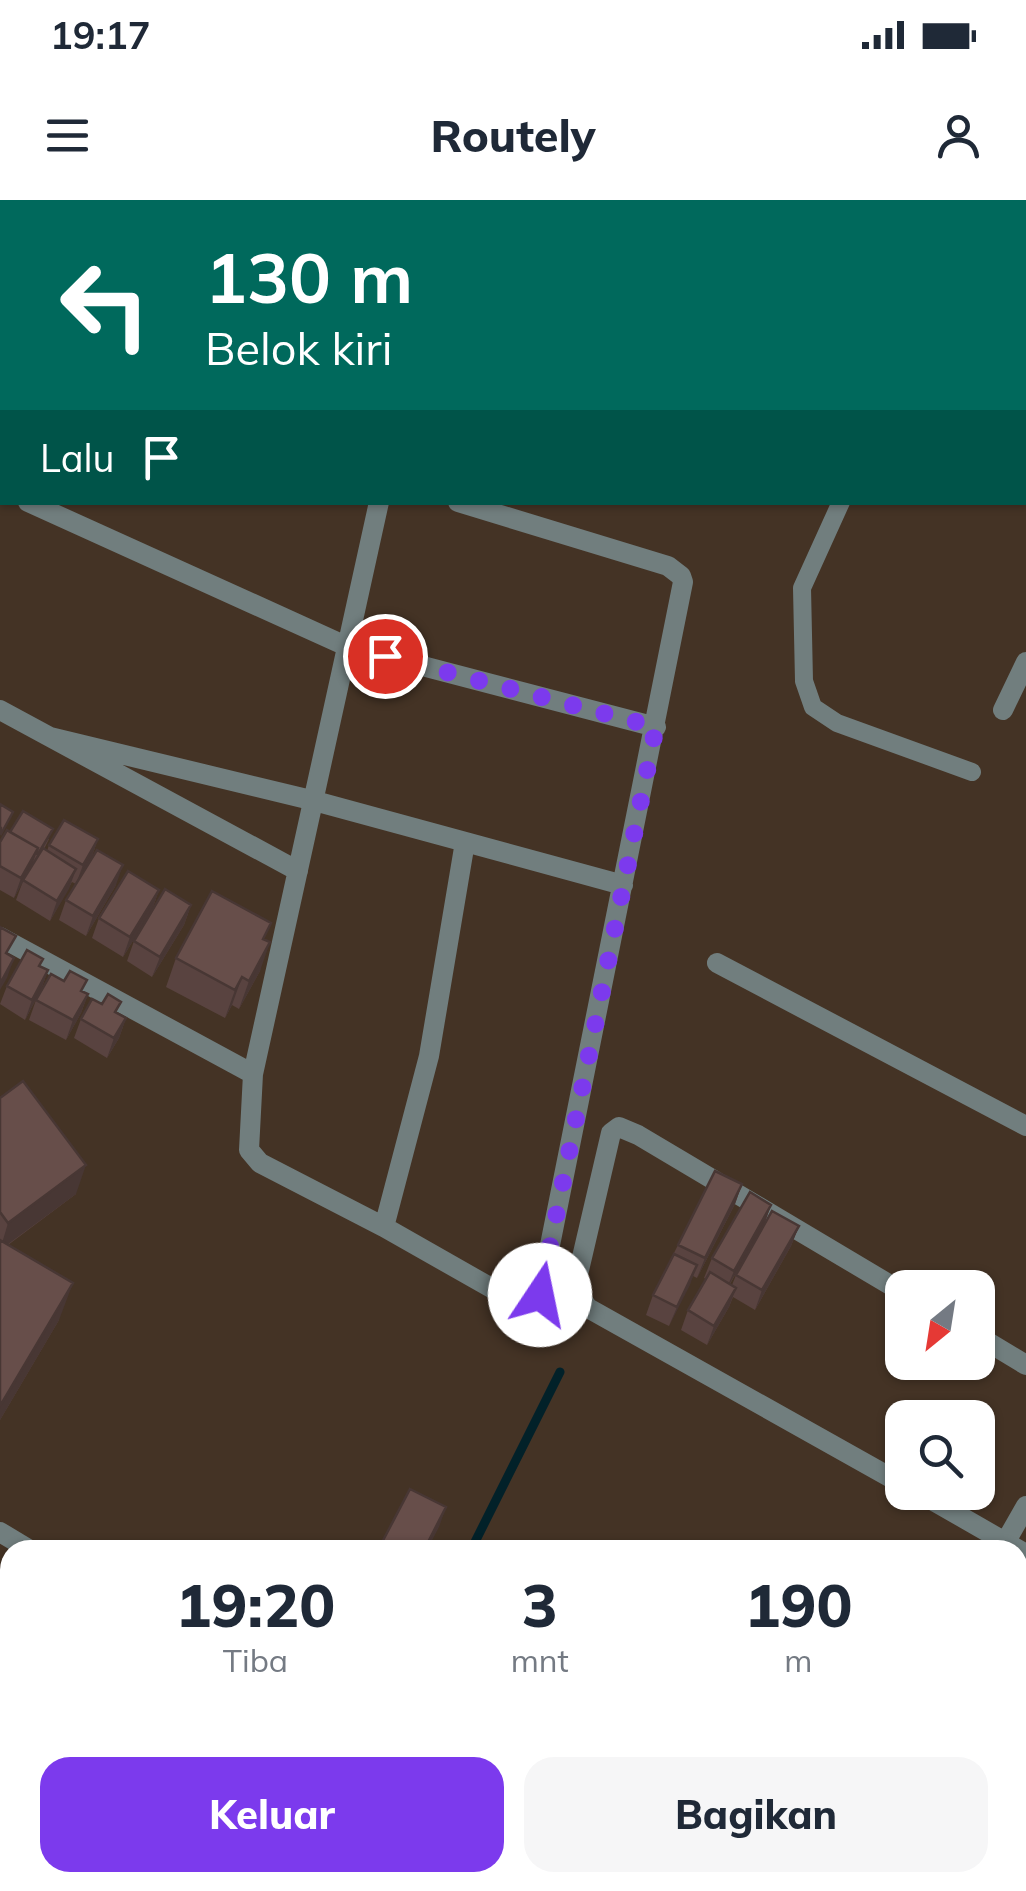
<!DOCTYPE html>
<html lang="id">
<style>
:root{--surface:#fff;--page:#f6f6f7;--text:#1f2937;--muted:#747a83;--accent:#7c3aed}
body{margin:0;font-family:Mulish,sans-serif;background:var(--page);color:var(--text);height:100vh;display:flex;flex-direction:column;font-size:38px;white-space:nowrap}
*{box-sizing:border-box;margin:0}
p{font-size:32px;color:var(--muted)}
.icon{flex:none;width:55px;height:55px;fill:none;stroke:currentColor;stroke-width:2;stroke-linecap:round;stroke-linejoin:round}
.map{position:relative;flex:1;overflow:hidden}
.details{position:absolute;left:0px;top:1340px;width:1028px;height:352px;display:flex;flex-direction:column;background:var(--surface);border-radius:30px 30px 0 0;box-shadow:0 2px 8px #0004}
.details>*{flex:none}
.banner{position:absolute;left:0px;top:0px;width:1028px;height:305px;box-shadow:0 2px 8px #0004;background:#00695c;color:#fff;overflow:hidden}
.needle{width:65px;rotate:210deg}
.fabs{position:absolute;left:885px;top:1070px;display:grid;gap:20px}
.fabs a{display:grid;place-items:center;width:110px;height:110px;border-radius:20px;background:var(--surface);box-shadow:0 2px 8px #0004;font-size:50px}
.pin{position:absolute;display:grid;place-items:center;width:85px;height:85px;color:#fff;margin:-42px;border:5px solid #fff;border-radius:50%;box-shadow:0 2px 10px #0007}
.me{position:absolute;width:110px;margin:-55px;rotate:11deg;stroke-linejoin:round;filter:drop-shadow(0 0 8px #0008)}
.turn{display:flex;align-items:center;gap:35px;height:210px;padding:0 40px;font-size:45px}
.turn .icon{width:130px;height:130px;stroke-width:2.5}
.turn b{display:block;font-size:70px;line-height:85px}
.then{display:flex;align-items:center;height:95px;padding:0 40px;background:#0003;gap:20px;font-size:38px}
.eta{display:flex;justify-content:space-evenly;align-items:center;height:170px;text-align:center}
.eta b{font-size:60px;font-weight:800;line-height:70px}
.action{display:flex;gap:20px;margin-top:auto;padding:20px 40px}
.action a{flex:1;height:115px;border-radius:30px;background:var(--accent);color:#fff;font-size:40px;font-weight:800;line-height:115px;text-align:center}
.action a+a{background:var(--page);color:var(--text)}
.status{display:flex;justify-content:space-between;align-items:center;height:70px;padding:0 50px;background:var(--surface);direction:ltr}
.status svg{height:28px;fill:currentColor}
header{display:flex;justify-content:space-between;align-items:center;height:130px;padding:0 40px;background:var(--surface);font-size:45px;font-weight:800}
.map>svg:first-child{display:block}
</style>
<div class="status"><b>19:17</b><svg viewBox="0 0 49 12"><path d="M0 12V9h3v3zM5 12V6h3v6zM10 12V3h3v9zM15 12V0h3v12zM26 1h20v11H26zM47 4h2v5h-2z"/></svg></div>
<header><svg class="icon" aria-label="menu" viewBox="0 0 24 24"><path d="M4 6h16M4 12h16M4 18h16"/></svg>Routely<svg class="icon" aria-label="person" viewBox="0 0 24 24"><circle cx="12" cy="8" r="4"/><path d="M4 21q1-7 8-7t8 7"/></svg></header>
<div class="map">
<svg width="1026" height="1691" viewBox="0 0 1026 1691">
<rect width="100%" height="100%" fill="#443325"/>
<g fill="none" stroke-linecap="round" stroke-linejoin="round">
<path stroke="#022129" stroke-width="9" d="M 471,1350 L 560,1172
M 414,1682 L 421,1691"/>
<path stroke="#717e7e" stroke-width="18" d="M 841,302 L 802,388 L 804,481 L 813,507 L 837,523 L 972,572"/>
<path stroke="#717e7e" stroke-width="20" d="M 0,239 L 2,236
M 0,290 L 2,291
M 28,302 L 346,446 L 656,527
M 379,302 L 253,874 L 249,950 L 260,963 L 384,1027 L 523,1106 L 531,1105 L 540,1095 L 683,382 L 681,376 L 668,366 L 458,302
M 0,510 L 298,671
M 1003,510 L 1026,462
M 50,537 L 311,600 L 623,685
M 0,737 L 253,874
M 717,763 L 1026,926
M 384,1027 L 429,856 L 465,642
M 902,1092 L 638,935 L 619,927 L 611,933 L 576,1083 L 577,1093 L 588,1108 L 902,1284
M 978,1136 L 1026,1165
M 918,1292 L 1026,1354
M 0,1332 L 30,1350
M 1006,1341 L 1026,1306
M 1018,1596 L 1026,1602
M 721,1682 L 734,1691
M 246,1691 L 251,1682"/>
<path stroke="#717e7e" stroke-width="20" d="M 0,50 L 2,51
M 1025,254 L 1026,254"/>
</g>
<path fill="#594340" d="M 10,632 L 49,639 L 44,649 L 47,651 L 49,645 L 98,639 L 91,659 L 76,684 L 72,682 L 50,721 L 16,700 L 23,681 L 14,698 L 0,690 L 0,642 Z
M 116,685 L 86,736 L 59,720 L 66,700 Z
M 159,690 L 152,710 L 123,757 L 92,738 L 99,718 Z
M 191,705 L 184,725 L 152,777 L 127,761 L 134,741 Z
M 265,740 L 260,771 L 239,809 L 232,805 L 225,818 L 166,787 L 176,758 Z
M 43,759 L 40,766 L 48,770 L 41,790 L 25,820 L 0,804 L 7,786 Z
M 83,791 L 88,794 L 81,813 L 66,840 L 29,820 L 36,800 Z
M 117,813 L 126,818 L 119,838 L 107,858 L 74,838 L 81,819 Z
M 0,898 L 76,994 L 8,1045 L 59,1120 L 0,1220 Z
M 742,984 L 735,1004 L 697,1078 L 693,1076 L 669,1126 L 646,1115 L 653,1095 L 678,1045 Z
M 771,1005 L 764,1025 L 730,1084 L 732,1085 L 736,1075 L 799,1026 L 791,1046 L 755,1110 L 733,1097 L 729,1107 L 707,1145 L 681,1130 L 688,1110 L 706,1079 L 704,1078 L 712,1058 Z
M 10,1380 L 10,1473 L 1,1487 L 0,1394 Z"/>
<path fill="#483734" d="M 98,639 L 91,659 L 76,684 L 83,665 Z
M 38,648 L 31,668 L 14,698 L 21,678 Z
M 123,665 L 116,685 L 86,736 L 93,716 Z
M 76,669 L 69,689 L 50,721 L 57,701 Z
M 159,690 L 152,710 L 123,757 L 130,737 Z
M 191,705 L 184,725 L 152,777 L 160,757 Z
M 270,742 L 260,771 L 239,809 L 249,781 Z
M 14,758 L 7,778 L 0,790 L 0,784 Z
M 48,770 L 41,790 L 25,820 L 32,800 Z
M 242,777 L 232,805 L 225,818 L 235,790 Z
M 88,794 L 81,813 L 66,840 L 73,820 Z
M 126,818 L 119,838 L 107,858 L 114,838 Z
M 86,965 L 76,994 L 0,1050 L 8,1023 Z
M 742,984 L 735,1004 L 697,1078 L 705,1058 Z
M 771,1005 L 764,1025 L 726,1090 L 734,1071 Z
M 799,1026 L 791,1046 L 755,1110 L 762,1090 Z
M 697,1065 L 690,1085 L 669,1126 L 677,1107 Z
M 73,1083 L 59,1120 L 0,1220 L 0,1206 Z
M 736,1088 L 729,1107 L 707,1145 L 714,1126 Z
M 446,1307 L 439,1327 L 427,1350 L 424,1350 Z
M 10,1464 L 10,1473 L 1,1487 L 8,1467 Z"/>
<path fill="#674e4a" stroke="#483734" stroke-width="2.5" d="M 0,604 L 13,612 L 1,634 L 0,633 L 1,628 L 0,627 Z
M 23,611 L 53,629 L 38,654 L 36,653 L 38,648 L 10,632 Z
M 64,620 L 98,639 L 83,665 L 49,645 Z
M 7,630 L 38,648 L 21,678 L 0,666 L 0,642 Z
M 43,648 L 76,669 L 57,701 L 23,680 Z
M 97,650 L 123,665 L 93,716 L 66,700 Z
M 128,671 L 159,690 L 130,737 L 99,718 Z
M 165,689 L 191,705 L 160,757 L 134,741 Z
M 212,691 L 271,723 L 263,739 L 270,742 L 249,781 L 242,777 L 235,790 L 176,758 Z
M 0,727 L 16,736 L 6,753 L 14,758 L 0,784 Z
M 27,750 L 43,759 L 39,766 L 48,770 L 32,800 L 7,786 Z
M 70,771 L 87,780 L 81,791 L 88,794 L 73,820 L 36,800 L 51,774 L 64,781 Z
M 108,794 L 121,802 L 115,812 L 126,818 L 114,838 L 81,819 L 92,799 L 102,804 Z
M 23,881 L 86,965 L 8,1023 L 0,1012 L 0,898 Z
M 715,971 L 742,984 L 705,1058 L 678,1045 Z
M 750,992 L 771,1005 L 734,1071 L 712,1058 Z
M 772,1011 L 799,1026 L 762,1090 L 736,1075 Z
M 0,1040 L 73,1083 L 0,1206 Z
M 674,1054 L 697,1065 L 677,1107 L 653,1095 Z
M 710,1072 L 736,1088 L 714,1126 L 688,1110 Z
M 410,1289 L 446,1307 L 424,1350 L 378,1350 Z
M 33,1344 L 42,1350 L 30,1350 Z
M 10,1380 L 10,1422 L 0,1415 L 0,1394 Z
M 0,1426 L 10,1433 L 10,1464 L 8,1467 L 0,1461 Z"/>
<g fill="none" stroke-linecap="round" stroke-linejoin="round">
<path stroke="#7c3aed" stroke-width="18" stroke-dasharray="0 32.4" d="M 385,456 L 656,527 L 540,1095"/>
</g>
</svg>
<div class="fabs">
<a><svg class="needle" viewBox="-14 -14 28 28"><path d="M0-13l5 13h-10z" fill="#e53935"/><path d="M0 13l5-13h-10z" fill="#747a83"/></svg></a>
<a><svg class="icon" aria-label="search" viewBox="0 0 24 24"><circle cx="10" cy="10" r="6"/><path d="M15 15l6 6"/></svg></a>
</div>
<div class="pin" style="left:385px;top:456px;background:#d93025"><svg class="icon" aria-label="arrive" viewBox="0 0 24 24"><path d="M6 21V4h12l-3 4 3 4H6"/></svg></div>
<svg class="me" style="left:540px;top:1095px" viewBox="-20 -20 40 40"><circle r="19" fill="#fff"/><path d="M0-13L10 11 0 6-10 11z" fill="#7c3aed"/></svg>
<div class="banner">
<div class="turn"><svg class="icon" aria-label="left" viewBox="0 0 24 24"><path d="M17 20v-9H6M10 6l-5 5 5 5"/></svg><div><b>130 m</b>Belok kiri</div></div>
<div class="then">Lalu<svg class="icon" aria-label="arrive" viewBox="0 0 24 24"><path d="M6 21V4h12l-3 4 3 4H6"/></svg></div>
</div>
<section class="details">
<div class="eta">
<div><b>19:20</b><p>Tiba</p></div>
<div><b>3</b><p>mnt</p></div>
<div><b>190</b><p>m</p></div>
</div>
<div class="action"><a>Keluar</a><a>Bagikan</a></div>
</section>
</div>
